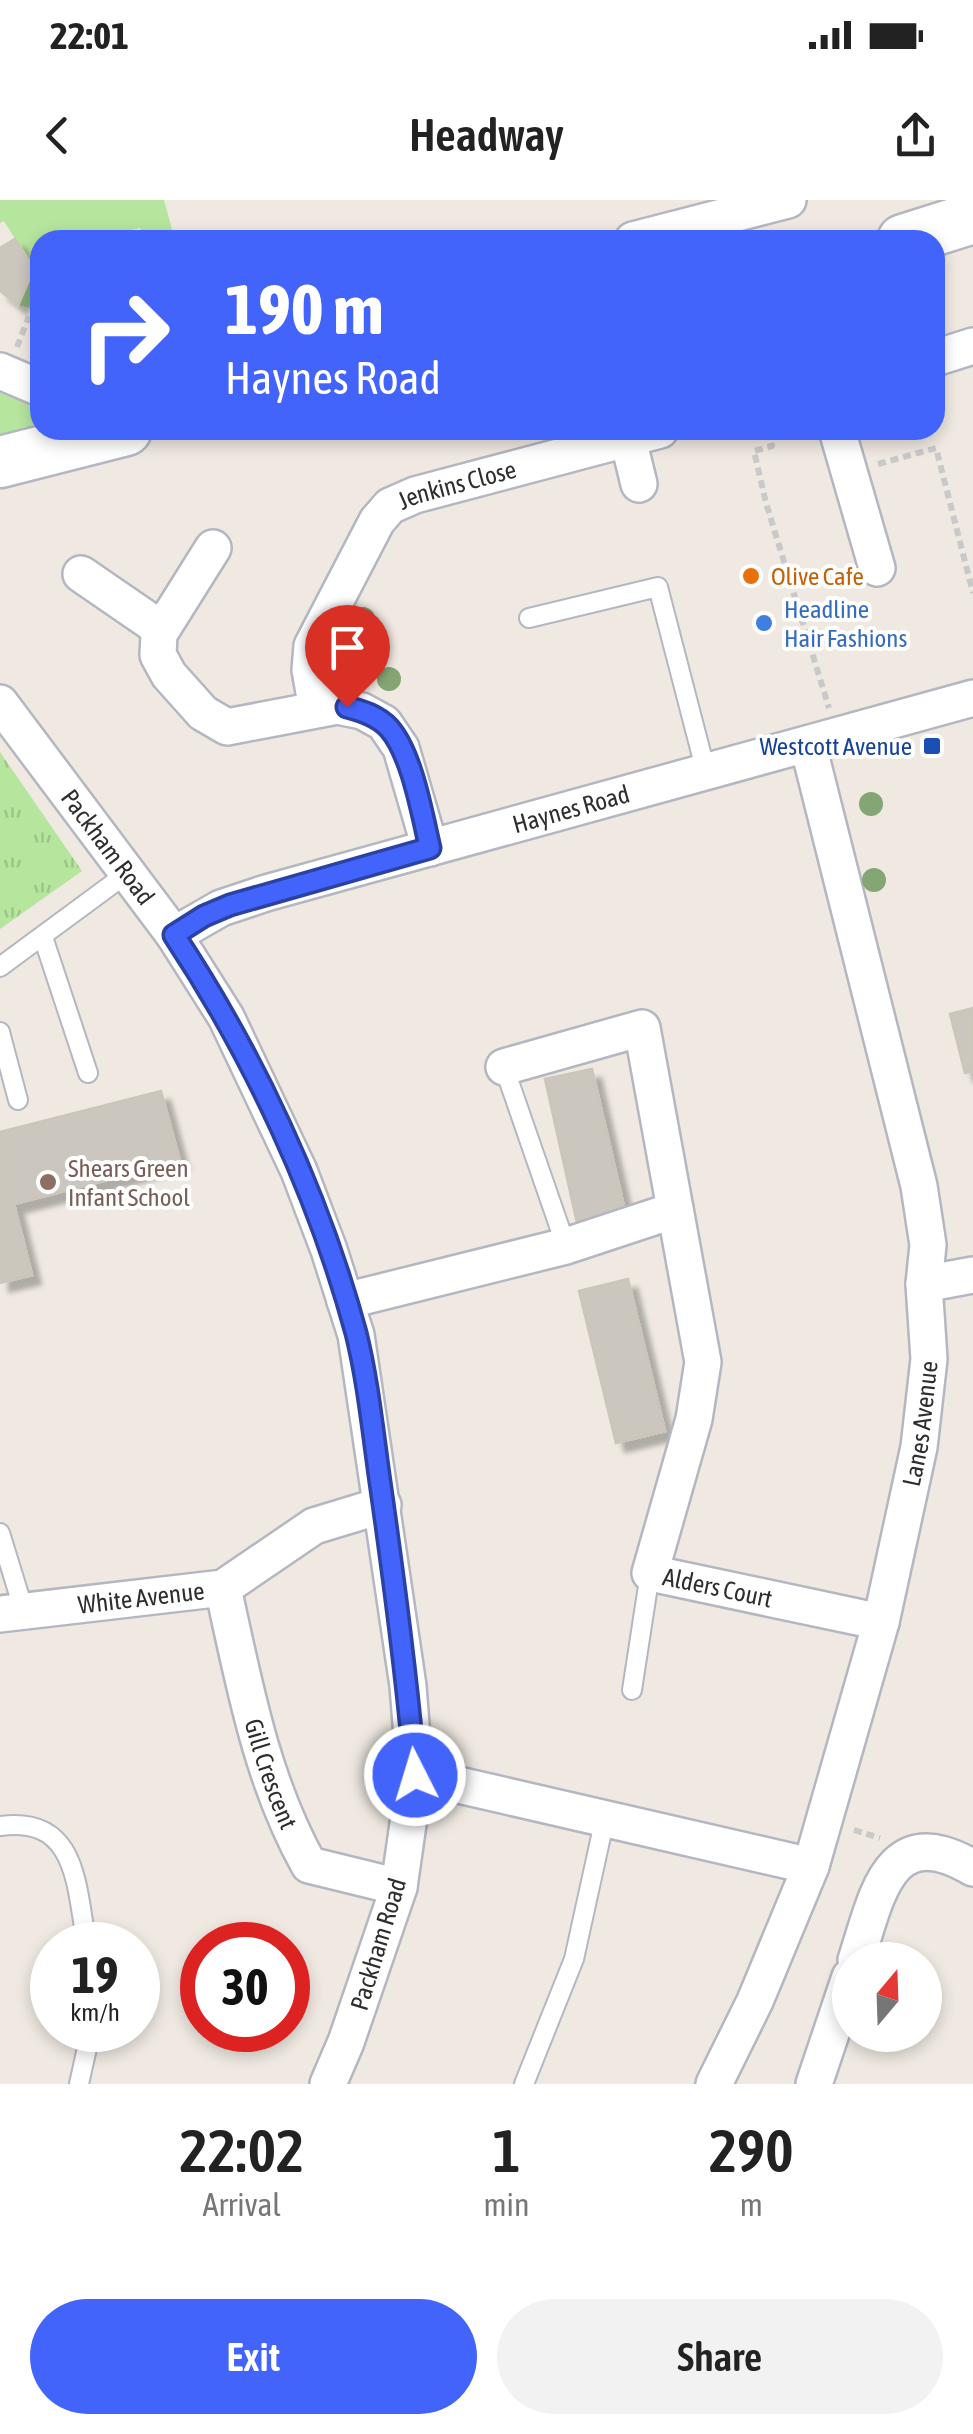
<!DOCTYPE html>
<style>
:root{--surface:#fff;--page:#f2f2f2;--text:#222;--muted:#767676;--accent:#4264fb}
body{margin:0;font-family:"Asap Condensed",sans-serif;background:var(--page);color:var(--text);height:100vh;display:flex;flex-direction:column;font-size:38px;white-space:nowrap}
*{box-sizing:border-box;margin:0}
p{font-size:32px;color:var(--muted)}
.icon{flex:none;width:55px;height:55px;fill:none;stroke:currentColor;stroke-width:2;stroke-linecap:round;stroke-linejoin:round}
.map{position:relative;height:1884px;overflow:hidden}
.side{display:flex;flex-direction:column;background:var(--surface);flex:1}
.side>*{flex:none}
.hud{position:absolute;left:30px;top:30px;width:915px;height:210px;border-radius:30px;box-shadow:0 5px 15px #0003;background:#4264fb;color:#fff;overflow:hidden}
.needle{width:65px;rotate:19deg}
.tools{position:absolute;left:832px;top:1742px;display:grid;gap:20px}
.tools a{display:grid;place-items:center;width:110px;height:110px;border-radius:50%;background:var(--surface);box-shadow:0 5px 15px #0003;font-size:50px}
.speed{position:absolute;left:30px;top:1722px;display:flex;gap:20px;font-size:50px;font-weight:700;text-align:center}
.speed>*{display:grid;place-content:center;width:130px;height:130px;border-radius:50%;background:var(--surface);box-shadow:0 5px 15px #0003;line-height:1}
.speed small{font-size:25px;font-weight:400}
.speed .limit{border:15px solid #d22;background:#fff;color:#111}
.pin{position:absolute;display:grid;place-items:center;width:85px;height:85px;color:#fff;margin:-102px -42px;border-radius:50% 50% 50% 0;rotate:-45deg;box-shadow:0 0 10px #0007}
.pin .icon{rotate:45deg}
.me{position:absolute;width:110px;margin:-55px;rotate:355deg;stroke-linejoin:round;filter:drop-shadow(0 0 8px #0008)}
.turn{display:flex;align-items:center;gap:35px;height:210px;padding:0 30px;font-size:45px}
.turn .icon{width:130px;height:130px;stroke-width:2.5}
.turn b{display:block;font-size:70px;line-height:85px}
.eta{display:flex;justify-content:space-evenly;align-items:center;height:170px;text-align:center}
.eta b{font-size:60px;font-weight:600;line-height:70px}
.action{display:flex;gap:20px;margin-top:auto;padding:20px 30px}
.action a{flex:1;height:115px;border-radius:60px;background:var(--accent);color:#fff;font-size:40px;font-weight:600;line-height:115px;text-align:center}
.action a+a{background:var(--page);color:var(--text)}
.status{display:flex;justify-content:space-between;align-items:center;height:70px;padding:0 50px;background:var(--surface);direction:ltr}
.status svg{height:28px;fill:currentColor}
header{display:flex;justify-content:space-between;align-items:center;height:130px;padding:0 30px;background:var(--surface);font-size:45px;font-weight:600}
.map>svg:first-child{display:block}
</style>
<div class="status"><b>22:01</b><svg viewBox="0 0 49 12"><path d="M0 12V9h3v3zM5 12V6h3v6zM10 12V3h3v9zM15 12V0h3v12zM26 1h20v11H26zM47 4h2v5h-2z"/></svg></div>
<header><svg class="icon" aria-label="back" viewBox="0 0 24 24"><path d="M15 5l-7 7 7 7"/></svg>Headway<svg class="icon" aria-label="share" viewBox="0 0 24 24"><path d="M12 15V3M7 8l5-5 5 5M5 13v7h14v-7"/></svg></header>
<div class="map">
<svg width="973" height="1884" viewBox="0 0 973 1884">
<defs>
<pattern id="park-tufts" width="24" height="20" patternUnits="userSpaceOnUse" patternTransform="scale(2.5)"><rect width="24" height="20" fill="#b6e59e"/><path d="M3 7l-1-3M5 7V3M7 7l1-3M15 17l-1-3M17 17v-4M19 17l1-3" fill="none" stroke="#9dc588"/></pattern>
<filter id="shadow"><feDropShadow dx="9" dy="9" stdDeviation="2.5" flood-color="#0004"/></filter>
</defs>
<rect width="100%" height="100%" fill="#efe9e1"/>
<path fill="#b6e59e" d="M 0,0 L 164,0 L 175,40 L 144,40 L 140,28 L 131,30 L 134,40 L 40,40 L 40,82 L 35,82 L 35,109 L 18,105 L 33,68 L 4,21 L 0,23 Z
M 0,193 L 28,204 L 36,214 L 32,229 L 0,238 Z"/>
<path fill="url(#park-tufts)" d="M 0,552 L 82,671 L 0,729 Z"/>
<path fill="#cbc7bf" stroke="#cbc5ba" stroke-width="2.5" filter="url(#shadow)" d="M 15,39 L 34,68 L 18,105 L 0,91 L 0,48 Z
M 973,808 L 973,871 L 965,873 L 950,814 Z
M 592,869 L 625,1011 L 577,1023 L 545,879 Z
M 161,891 L 180,961 L 14,1004 L 32,1075 L 0,1083 L 0,932 Z
M 628,1079 L 665,1231 L 616,1243 L 579,1091 Z"/>
<g fill="none" stroke-linecap="round" stroke-linejoin="round">
<defs>
<path id="lane" d="M 529,418 L 658,387 L 706,572
M 43,737 L 88,873
M 0,767 L 126,674
M 0,832 L 18,900
M 504,867 L 566,1046
M 0,1333 L 24,1411
M 632,1490 L 650,1373
M 0,1626 C 79,1615 76,1689 87,1745
M 79,1884 L 91,1830
M 524,1884 L 574,1759 L 605,1618"/>
<g id="street">
<path d="M 633,40 L 788,0"/>
<path d="M 935,158 L 973,146"/>
<path d="M 0,171 L 40,188"/>
<path d="M 837,230 L 877,368"/>
<path d="M 628,239 L 639,284"/>
<path d="M 213,348 L 159,434 L 158,455 L 169,475 L 203,513 L 227,527 L 337,506 L 362,511 L 384,523 L 401,548 L 430,648"/>
<path d="M 81,374 L 161,429"/>
<path id="s1" d="M 0,503 L 174,735 L 226,817 L 299,971 L 329,1050 L 356,1135 L 408,1486 L 415,1575 L 399,1687 L 346,1842 L 328,1884"/>
<path id="s2" d="M 317,509 L 310,470 L 312,446 L 377,321 L 390,306 L 415,295 L 660,230"/>
<path id="s3" d="M 174,735 L 221,708 L 266,693 L 973,498"/>
<path id="s4" d="M 504,867 L 642,828 L 703,1162 L 694,1219 L 650,1373 L 881,1422"/>
<path d="M 924,1084 L 973,1075"/>
<path d="M 345,1101 L 566,1046 L 675,1010"/>
<path id="s5" d="M 223,1388 C 244,1483 261,1579 309,1665 L 399,1687"/>
<path id="s6" d="M 0,1414 L 223,1388 L 314,1326 L 383,1305"/>
<path d="M 415,1575 L 811,1666"/>
<path d="M 856,1760 C 877,1697 888,1618 973,1668"/>
<path id="s7" d="M 714,1884 L 755,1801 L 811,1666 L 881,1422 L 919,1247 L 929,1159 L 924,1084 L 928,1045 L 919,986 L 808,545"/>
<path d="M 814,1884 L 850,1777"/>
</g>
<path id="secondary" d="M 903,40 L 973,18
M 0,262 L 126,230"/>
</defs>
<use href="#lane" stroke="#b4b7c1" stroke-width="22"/>
<use href="#street" stroke="#b4b7c1" stroke-width="40"/>
<use href="#secondary" stroke="#b4b7c1" stroke-width="55"/>
<path stroke="#c9c9c9" stroke-width="6" stroke-dasharray="8 5" stroke-linecap="butt" d="M 843,40 L 866,33
M 17,147 L 29,116
M 769,230 L 772,246 L 754,251 L 766,303 L 829,508
M 878,264 L 936,248 L 973,393
M 854,1630 L 880,1638"/>
<use href="#lane" stroke="#fff" stroke-width="18"/>
<use href="#street" stroke="#fff" stroke-width="35"/>
<use href="#secondary" stroke="#fff" stroke-width="50"/>
</g>
<g fill="#84a574">
<circle cx="363" cy="419" r="12"/>
<circle cx="355" cy="444" r="12"/>
<circle cx="389" cy="479" r="12"/>
<circle cx="871" cy="604" r="12"/>
<circle cx="874" cy="680" r="12"/>
</g>
<g fill="none" stroke-linecap="round" stroke-linejoin="round">
<defs>
<path id="route" d="M 347,507 C 362,511 378,516 389,528 C 412,554 422,614 430,648 L 230,705 L 204,716 L 174,735 C 254,856 318,993 356,1133 C 368,1181 373,1233 380,1282 C 394,1380 407,1477 415,1575"/>
</defs>
<use href="#route" stroke="#2b41a3" stroke-width="25"/>
<use href="#route" stroke="#4264fb" stroke-width="18"/>
</g>
<circle fill="#e8710a" stroke="#fff" stroke-width="4" cx="751" cy="376" r="10"/>
<circle fill="#3f7fe0" stroke="#fff" stroke-width="4" cx="764" cy="423" r="10"/>
<rect fill="#1a4fb4" stroke="#fff" stroke-width="4" x="922" y="536" width="20" height="20" rx="5"/>
<circle fill="#8d6e63" stroke="#fff" stroke-width="4" cx="48" cy="982" r="10"/>
<g text-anchor="middle" dominant-baseline="central" stroke-width="8" stroke-linejoin="round" paint-order="stroke">
<g font-size="25" fill="#2e2e2e" stroke="#fff">
<text stroke="none"><textPath href="#s2" startOffset="295">Jenkins Close</textPath></text>
<text stroke="none"><textPath href="#s3" startOffset="418">Haynes Road</textPath></text>
<text stroke="none"><textPath href="#s1" startOffset="180">Packham Road</textPath></text>
<text stroke="none"><textPath href="#s7" startOffset="695">Lanes Avenue</textPath></text>
<text stroke="none"><textPath href="#s4" startOffset="770">Alders Court</textPath></text>
<text stroke="none"><textPath href="#s6" startOffset="142">White Avenue</textPath></text>
<text stroke="none"><textPath href="#s5" startOffset="192">Gill Crescent</textPath></text>
<text transform="translate(378 1744) rotate(-73)">Packham Road</text>
</g>
<g font-size="25" fill="#c56008" stroke="#fff" text-anchor="start">
<text x="771" y="376">Olive Cafe</text>
</g>
<g font-size="25" fill="#366cbe" stroke="#fff" text-anchor="start">
<text x="784" y="409">Headline<tspan x="784" dy="29">Hair Fashions</tspan></text>
</g>
<g font-size="25" fill="#164399" stroke="#fff" text-anchor="end">
<text x="912" y="546">Westcott Avenue</text>
</g>
<g font-size="25" fill="#785e54" stroke="#fff" text-anchor="start">
<text x="68" y="968">Shears Green<tspan x="68" dy="29">Infant School</tspan></text>
</g>
</g>
</svg>
<div class="tools">
<a><svg class="needle" viewBox="-14 -14 28 28"><path d="M0-13l5 13h-10z" fill="#e53935"/><path d="M0 13l5-13h-10z" fill="#767676"/></svg></a>
</div>
<div class="speed"><div>19<small>km/h</small></div><div class="limit">30</div></div>
<div class="pin" style="left:347px;top:507px;background:#d93025"><svg class="icon" aria-label="arrive" viewBox="0 0 24 24"><path d="M6 21V4h12l-3 4 3 4H6"/></svg></div>
<svg class="me" style="left:415px;top:1575px" viewBox="-20 -20 40 40"><circle r="17" fill="#4264fb" stroke="#fff" stroke-width="3"/><path d="M0-11L8 9 0 5-8 9z" fill="#fff"/></svg>
<div class="hud">
<div class="turn"><svg class="icon" aria-label="right" viewBox="0 0 24 24"><path d="M7 20v-9h11M14 6l5 5-5 5"/></svg><div><b>190 m</b>Haynes Road</div></div>
</div>
</div>
<section class="side">
<div class="eta">
<div><b>22:02</b><p>Arrival</p></div>
<div><b>1</b><p>min</p></div>
<div><b>290</b><p>m</p></div>
</div>
<div class="action"><a>Exit</a><a>Share</a></div>
</section>
